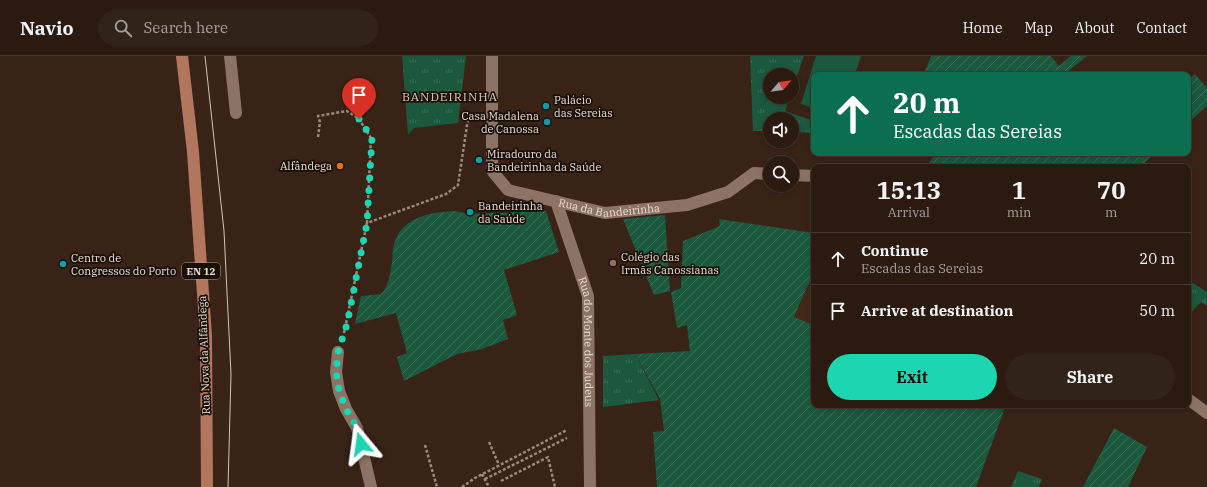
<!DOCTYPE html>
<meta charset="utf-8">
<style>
:root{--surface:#2a1a10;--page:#322319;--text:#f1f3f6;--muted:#a5a19f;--line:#463830;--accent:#1cd5b1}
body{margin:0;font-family:"IBM Plex Serif",serif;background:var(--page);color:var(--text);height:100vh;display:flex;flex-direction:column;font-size:15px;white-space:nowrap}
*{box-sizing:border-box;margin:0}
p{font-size:13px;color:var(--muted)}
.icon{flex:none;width:22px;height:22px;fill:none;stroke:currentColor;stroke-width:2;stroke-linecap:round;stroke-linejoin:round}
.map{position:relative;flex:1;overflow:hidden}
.sheet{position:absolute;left:811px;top:108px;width:380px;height:244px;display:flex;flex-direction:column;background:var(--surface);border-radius:8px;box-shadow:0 2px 6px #0003,0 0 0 1px var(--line)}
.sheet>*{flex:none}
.top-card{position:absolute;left:811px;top:16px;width:380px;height:84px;border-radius:8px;box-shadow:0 2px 6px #0003,0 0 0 1px var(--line);background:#0b6e4f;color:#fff;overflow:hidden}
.needle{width:26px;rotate:61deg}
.buttons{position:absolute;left:763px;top:12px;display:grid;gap:8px}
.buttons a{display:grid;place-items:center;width:36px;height:36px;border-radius:50%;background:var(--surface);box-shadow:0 2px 6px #0003,0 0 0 1px var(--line);font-size:20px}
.pin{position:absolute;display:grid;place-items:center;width:34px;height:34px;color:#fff;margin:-41px -17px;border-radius:50% 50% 50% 0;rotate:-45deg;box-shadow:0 0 4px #0007}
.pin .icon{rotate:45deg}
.me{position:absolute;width:44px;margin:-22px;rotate:344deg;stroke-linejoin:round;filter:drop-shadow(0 0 3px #0008)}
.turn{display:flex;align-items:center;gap:14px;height:84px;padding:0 16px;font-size:18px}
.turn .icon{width:52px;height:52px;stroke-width:2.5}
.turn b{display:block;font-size:28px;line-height:34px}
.eta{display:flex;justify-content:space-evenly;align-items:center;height:68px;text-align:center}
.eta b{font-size:24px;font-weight:700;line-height:28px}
.button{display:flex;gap:8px;margin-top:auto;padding:8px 16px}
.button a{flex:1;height:46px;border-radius:24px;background:var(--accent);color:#111;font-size:16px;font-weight:700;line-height:46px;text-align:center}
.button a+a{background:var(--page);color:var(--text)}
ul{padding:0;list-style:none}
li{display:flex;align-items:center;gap:12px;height:52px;padding:0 16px;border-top:1px solid var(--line)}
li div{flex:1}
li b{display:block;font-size:15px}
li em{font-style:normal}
header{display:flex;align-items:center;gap:24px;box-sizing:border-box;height:56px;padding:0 20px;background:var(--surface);border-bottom:1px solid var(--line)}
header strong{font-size:19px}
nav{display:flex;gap:22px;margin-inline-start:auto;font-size:14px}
.search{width:280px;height:36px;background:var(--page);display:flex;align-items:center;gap:10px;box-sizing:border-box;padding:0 14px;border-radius:22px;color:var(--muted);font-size:15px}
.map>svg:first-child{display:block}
</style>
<header>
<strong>Navio</strong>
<div class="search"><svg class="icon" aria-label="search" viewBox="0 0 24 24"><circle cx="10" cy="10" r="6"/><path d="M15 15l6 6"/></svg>Search here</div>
<nav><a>Home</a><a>Map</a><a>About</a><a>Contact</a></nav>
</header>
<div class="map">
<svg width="1207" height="431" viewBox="0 0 1207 431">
<defs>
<pattern id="grass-tufts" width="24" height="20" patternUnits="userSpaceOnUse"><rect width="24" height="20" fill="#1b583e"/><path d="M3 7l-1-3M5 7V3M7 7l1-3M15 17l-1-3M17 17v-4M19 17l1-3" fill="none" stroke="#3c6f59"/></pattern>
<pattern id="garden-furrows" width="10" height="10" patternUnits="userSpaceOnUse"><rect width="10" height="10" fill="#1b583e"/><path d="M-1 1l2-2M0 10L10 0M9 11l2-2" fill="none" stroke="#3c6f59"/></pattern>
</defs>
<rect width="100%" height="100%" fill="#382316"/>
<path fill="#432717" d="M 814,219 L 814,269 L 794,261 L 806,233 Z"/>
<path fill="url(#grass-tufts)" d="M 402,0 L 466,0 L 458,67 L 414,72 L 408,79 Z
M 750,0 L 804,0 L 792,34 L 792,19 L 770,19 L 770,41 L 790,41 L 785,55 L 814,65 L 814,77 L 792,76 L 792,63 L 770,63 L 770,75 L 753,75 Z
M 1188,224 L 1207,236 L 1207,250 L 1201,246 L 1192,255 L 1188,252 Z
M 635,298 L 659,344 L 603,351 L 603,300 Z
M 1018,415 L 1042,423 L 1039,431 L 1011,431 Z"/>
<path fill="#1b583e" d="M 816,0 L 861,0 L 855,19 L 814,19 L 814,52 L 801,48 Z"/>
<path fill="url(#garden-furrows)" d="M 931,0 L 1051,0 L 1059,10 L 1071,0 L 1087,0 L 1067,16 L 1068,19 L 932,19 L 925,15 Z
M 1195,18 L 1207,32 L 1207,50 L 1188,67 L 1188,24 Z
M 935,97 L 1155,97 L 1140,111 L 927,111 Z
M 456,155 L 468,158 L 546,155 L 559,196 L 504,214 L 517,259 L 503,264 L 508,283 L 482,293 L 457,298 L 404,325 L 397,301 L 407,297 L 396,257 L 355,268 L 361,240 L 381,238 C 389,229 390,218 392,206 C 393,200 392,191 395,185 C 404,160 433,156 456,155 Z
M 665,159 L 670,235 L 654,239 L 623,163 Z
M 719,163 L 814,177 L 814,189 L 812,197 L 814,198 L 814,219 L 806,233 L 794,261 L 814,269 L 814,349 L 1006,349 L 976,431 L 657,431 L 653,376 L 664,375 L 660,343 L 635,298 L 690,295 L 687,269 L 677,272 L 671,236 L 681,232 L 683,185 L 720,170 Z
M 1114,372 L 1147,391 L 1128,431 L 1083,431 Z"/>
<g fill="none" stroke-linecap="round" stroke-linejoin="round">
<path stroke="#9a897e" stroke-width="2.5" stroke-dasharray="3 2" stroke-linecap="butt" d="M 318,81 L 320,66 L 318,60 L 347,55 L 359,63 L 371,82 L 367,167
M 344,277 L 367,167 L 446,138 L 458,129 L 469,56
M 489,386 L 499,409
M 425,389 L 437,431
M 482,418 L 489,431
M 485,423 L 567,382
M 501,425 L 548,401 L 555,431
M 462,431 L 475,422 L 567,374"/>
<g stroke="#8d7365" stroke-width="12">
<path d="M 230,0 L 236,57"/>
<path id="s1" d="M 492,0 L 492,104 L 493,116 L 508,134 L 605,157 L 687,149 L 728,136 L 754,117 L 770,118"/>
<path d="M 792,119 L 814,120"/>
<path id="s2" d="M 556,145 L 588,240 L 590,431"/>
<path d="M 338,296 L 336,316 L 339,335 L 346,353 L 357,372 L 371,431"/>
<path d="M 1188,343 L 1207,357"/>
</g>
<path stroke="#b2765e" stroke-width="12" d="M 182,0 L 193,96 L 206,280 L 207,431"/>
<path stroke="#d2c2b9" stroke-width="1" d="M 205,0 L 224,175 L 231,318 L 228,431"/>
</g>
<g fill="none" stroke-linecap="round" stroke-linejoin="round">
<path stroke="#1cd5b1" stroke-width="7" stroke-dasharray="0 12.6" d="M 359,63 L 372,82 L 367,167 L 347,268 L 338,296 L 336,316 L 339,335 L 346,353 L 357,372 L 361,388"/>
</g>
<g fill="#0f9aa8" stroke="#180f09" stroke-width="1.5">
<circle cx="546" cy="50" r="4"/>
<circle cx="547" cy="66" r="4"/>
<circle cx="479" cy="104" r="4"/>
<circle cx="470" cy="156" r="4"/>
<circle cx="63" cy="208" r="4"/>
</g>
<circle fill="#e8710a" stroke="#180f09" stroke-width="1.5" cx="340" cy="110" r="4"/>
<circle fill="#8d6e63" stroke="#180f09" stroke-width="1.5" cx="613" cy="207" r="4"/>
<g text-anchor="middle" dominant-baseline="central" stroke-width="3.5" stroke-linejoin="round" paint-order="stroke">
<rect fill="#180f09" stroke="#ac9e97" stroke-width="1" x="182" y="207" width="38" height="16" rx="3"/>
<g font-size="10" font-weight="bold" fill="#ebdcd4">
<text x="201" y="215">EN 12</text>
</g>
<g font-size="11" fill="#ebdcd4" stroke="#180f09" text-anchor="start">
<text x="554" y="44">Palácio<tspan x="554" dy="13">das Sereias</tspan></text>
<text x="539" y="60" text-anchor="end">Casa Madalena<tspan x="539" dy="13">de Canossa</tspan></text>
<text x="487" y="98">Miradouro da<tspan x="487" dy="13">Bandeirinha da Saúde</tspan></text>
<text x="332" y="110" text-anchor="end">Alfândega</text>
<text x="478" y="150">Bandeirinha<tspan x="478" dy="13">da Saúde</tspan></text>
<text x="621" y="201">Colégio das<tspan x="621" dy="13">Irmãs Canossianas</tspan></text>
<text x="71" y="202">Centro de<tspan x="71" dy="13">Congressos do Porto</tspan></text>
</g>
<g font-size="11" fill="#ebdcd4" stroke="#180f09">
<text stroke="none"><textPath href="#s1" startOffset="243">Rua da Bandeirinha</textPath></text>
<text stroke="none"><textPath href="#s2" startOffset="146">Rua do Monte dos Judeus</textPath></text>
<text transform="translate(204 299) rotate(-92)">Rua Nova da Alfândega</text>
</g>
<g font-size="12" letter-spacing="1" fill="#e4c8b8" stroke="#180f09">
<text x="450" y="40">BANDEIRINHA</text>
</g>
</g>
</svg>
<div class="buttons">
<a><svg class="needle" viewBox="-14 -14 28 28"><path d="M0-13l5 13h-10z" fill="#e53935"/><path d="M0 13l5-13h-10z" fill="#a5a19f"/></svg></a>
<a><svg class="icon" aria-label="sound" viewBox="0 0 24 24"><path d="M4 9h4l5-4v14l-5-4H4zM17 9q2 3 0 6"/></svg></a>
<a><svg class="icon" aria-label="search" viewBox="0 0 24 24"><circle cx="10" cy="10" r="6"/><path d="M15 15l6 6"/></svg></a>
</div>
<div class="pin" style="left:359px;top:63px;background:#d93025"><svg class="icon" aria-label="arrive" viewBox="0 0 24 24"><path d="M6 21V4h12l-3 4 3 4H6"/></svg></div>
<svg class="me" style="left:361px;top:388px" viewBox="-20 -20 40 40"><path d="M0-17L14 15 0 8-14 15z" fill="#1cd5b1" stroke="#fff" stroke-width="4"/></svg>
<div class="top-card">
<div class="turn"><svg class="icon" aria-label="ahead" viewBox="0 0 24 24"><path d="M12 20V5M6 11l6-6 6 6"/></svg><div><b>20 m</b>Escadas das Sereias</div></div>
</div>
<section class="sheet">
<div class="eta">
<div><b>15:13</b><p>Arrival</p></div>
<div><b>1</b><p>min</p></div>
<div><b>70</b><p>m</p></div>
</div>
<ul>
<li><svg class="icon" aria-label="ahead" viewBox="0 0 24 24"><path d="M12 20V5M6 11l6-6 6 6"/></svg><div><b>Continue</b><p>Escadas das Sereias</p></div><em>20 m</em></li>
<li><svg class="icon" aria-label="arrive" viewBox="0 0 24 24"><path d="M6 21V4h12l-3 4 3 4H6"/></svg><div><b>Arrive at destination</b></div><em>50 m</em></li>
</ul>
<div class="button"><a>Exit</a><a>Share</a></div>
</section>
</div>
